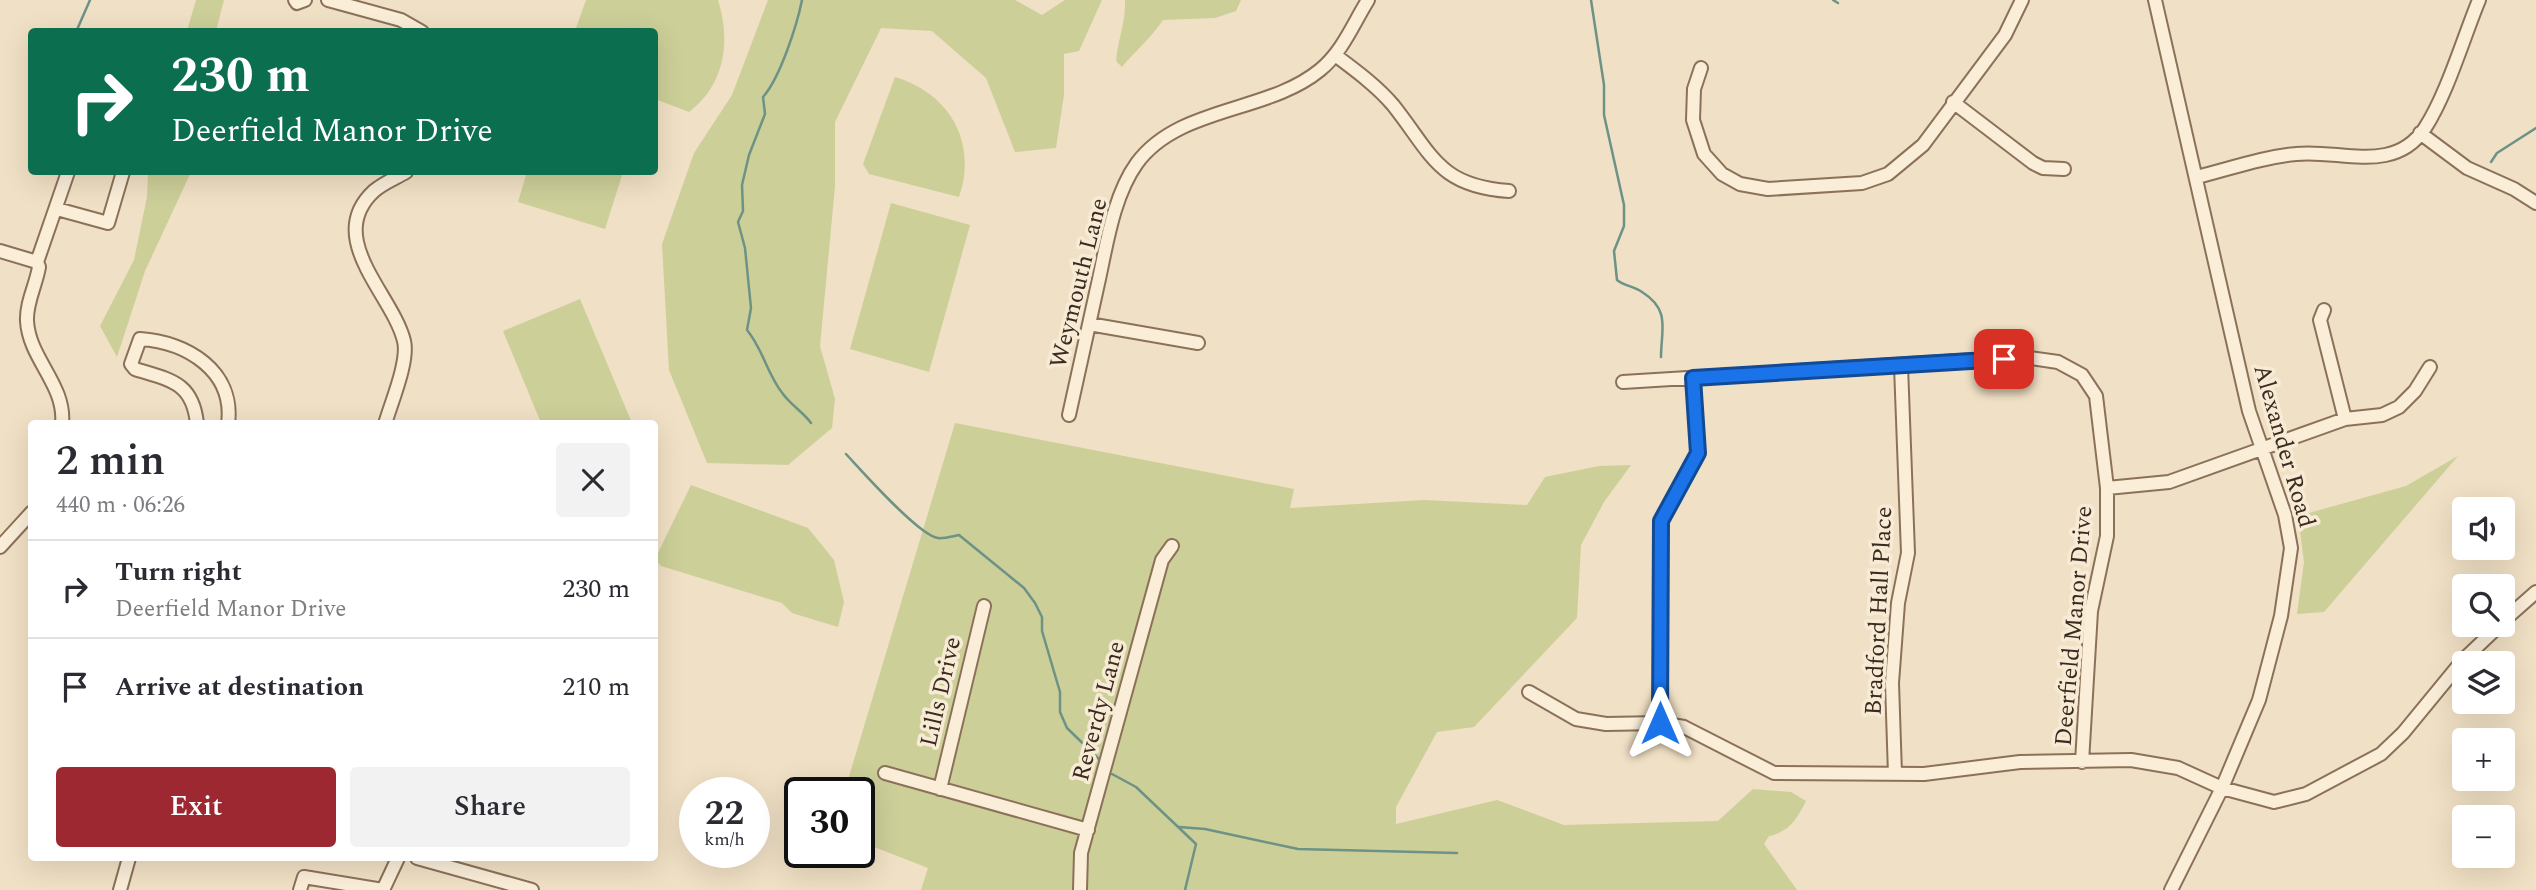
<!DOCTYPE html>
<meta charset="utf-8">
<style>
:root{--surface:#fff;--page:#f2f2f3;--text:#2b2b33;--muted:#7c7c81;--line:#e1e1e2;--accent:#9d2832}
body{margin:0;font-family:Spectral,serif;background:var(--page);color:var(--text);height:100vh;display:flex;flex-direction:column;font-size:26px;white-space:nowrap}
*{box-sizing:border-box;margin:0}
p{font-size:23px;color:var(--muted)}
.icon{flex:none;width:38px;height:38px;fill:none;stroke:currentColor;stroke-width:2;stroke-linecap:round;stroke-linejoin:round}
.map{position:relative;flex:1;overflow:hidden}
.sheet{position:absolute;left:28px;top:420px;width:630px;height:441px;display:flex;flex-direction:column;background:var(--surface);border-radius:7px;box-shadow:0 7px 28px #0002}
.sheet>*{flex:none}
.banner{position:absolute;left:28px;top:28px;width:630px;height:147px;border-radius:7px;box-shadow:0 7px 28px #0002;background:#0b6e4f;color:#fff;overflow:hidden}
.buttons{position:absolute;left:2452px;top:497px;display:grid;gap:14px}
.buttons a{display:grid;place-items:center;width:63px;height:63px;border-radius:7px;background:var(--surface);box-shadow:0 7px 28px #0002;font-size:35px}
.speed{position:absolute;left:679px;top:777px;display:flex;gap:14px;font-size:35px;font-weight:700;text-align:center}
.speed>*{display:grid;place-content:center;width:91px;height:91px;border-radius:50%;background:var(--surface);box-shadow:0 7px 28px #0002;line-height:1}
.speed small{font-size:18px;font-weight:400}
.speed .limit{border:4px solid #111;border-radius:10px;background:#fff;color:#111}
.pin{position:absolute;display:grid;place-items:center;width:60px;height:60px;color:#fff;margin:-30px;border-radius:14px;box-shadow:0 4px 10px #0006}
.me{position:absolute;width:77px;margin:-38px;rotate:0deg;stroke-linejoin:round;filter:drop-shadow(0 0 5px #0008)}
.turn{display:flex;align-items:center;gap:24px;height:147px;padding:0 28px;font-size:32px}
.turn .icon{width:91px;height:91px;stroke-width:2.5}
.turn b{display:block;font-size:49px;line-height:60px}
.round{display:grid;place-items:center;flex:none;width:74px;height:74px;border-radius:7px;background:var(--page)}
.head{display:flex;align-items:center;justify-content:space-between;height:119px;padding:0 28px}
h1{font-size:42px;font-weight:600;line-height:52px}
.action{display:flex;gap:14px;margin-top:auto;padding:14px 28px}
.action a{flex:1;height:80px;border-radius:7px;background:var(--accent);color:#fff;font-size:28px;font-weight:600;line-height:80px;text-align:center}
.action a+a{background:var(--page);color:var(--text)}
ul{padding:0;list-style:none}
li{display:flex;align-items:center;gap:21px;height:98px;padding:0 28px;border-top:2px solid var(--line)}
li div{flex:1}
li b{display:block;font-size:26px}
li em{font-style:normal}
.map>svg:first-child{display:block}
</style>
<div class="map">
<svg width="2536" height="890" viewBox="0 0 2536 890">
<rect width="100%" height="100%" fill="#f0e0c5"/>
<path fill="#cccf98" d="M 196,0 L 224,0 L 216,31 L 187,31 Z
M 586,0 L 718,0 C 731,41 725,85 689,112 L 655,99 L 654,32 L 575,31 Z
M 768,0 L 1015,0 L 1042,15 L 1065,0 L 1102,0 L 1079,51 L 1064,54 L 1064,95 L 1056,148 L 1015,152 L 986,78 L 932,31 L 881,28 L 835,122 L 835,186 L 820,346 L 835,399 L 832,428 L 788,465 L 707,463 L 669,370 L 662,244 L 694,153 L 732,95 Z
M 1125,0 L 1241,0 L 1236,11 L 1215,18 L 1163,20 C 1151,38 1136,50 1122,67 L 1116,61 C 1118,39 1126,22 1125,0 Z
M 895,77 C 949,93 978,142 959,197 L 869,174 L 863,164 Z
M 148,172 L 191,172 L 145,271 L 117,357 L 100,326 L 134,260 L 147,197 Z
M 527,172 L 623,172 L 605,229 L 518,202 Z
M 891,203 L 970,225 L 929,372 L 850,349 Z
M 580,299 L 632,423 L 541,423 L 503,331 Z
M 955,423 L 1294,489 L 1290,508 L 1424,500 L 1527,505 L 1545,477 L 1599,466 L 1631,465 L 1604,502 L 1581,545 L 1577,618 L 1474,727 L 1437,732 L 1396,807 L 1396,824 L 1497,800 L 1564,825 L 1718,821 L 1753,789 L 1791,792 L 1806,801 C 1797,819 1789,832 1769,836 L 1764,844 L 1797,890 L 921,890 L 928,868 L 859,841 L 859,793 L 844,793 Z
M 2458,456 L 2324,612 L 2297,614 L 2304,562 L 2298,516 L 2406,486 Z
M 691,485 L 808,528 L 834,560 L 844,602 L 838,627 L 792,613 L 782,603 L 661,566 L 655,559 Z"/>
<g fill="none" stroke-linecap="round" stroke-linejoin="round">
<path stroke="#6d9286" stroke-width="2.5" d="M 802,0 C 797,25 780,78 763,97 L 765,114 L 749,155 L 742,185 L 743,211 L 738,222 L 745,248 L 751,308 L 747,330 C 763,349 767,374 783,394 C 791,405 803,412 811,423
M 1591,0 L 1604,85 L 1604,115 L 1624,205 L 1624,226 L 1614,251 L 1617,280 C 1624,286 1634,286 1642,292 C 1671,310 1661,330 1661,357
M 1833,0 L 1838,3
M 76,32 L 90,0
M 2491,162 L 2497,153 L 2536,128
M 846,454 C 861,470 919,536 938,538 C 944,539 953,536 959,535 L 1024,588 L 1035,603 L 1042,617 L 1042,631 L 1060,692 L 1060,712 L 1067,728 L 1101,761
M 1112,774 L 1136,787 L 1196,844 L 1185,890
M 1179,827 L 1205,829 L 1298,849 L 1457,853"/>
<defs>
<path id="minor" d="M 295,0 L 297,3 L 305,0
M 328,0 L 401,20 L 422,32
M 2155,0 L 2249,411 L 2285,515 L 2291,548 L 2281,616 L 2259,700 L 2222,788 L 2171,890
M 1335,55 C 1355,70 1377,86 1393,105 C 1432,154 1438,186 1509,191
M 1701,68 L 1694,89 L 1693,120 L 1704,154 L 1722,174 L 1740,184 L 1768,189 L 1862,183 L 1888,174 L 1923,145 L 2005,35 L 2022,0
M 1953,102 L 2033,163 L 2043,168 L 2064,169
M 2420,133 L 2467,168 L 2514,189 L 2536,203
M 2197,177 C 2229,169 2263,157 2296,154 C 2340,149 2394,175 2425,128 C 2447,94 2463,39 2479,0
M 57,209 L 108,223 L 123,172
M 0,251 L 37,262 L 39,267 C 36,285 26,303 27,321 C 29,359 66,385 62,424
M 37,262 L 68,172
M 2324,310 L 2320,320 L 2345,419
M 1089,324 L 1198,343
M 1623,382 L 2023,357 L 2058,362 L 2082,375 L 2096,396 L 2107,488 L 2107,536 L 2091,611 L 2082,762
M 1069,415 C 1079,369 1089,324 1099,279 C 1107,242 1114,195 1137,163 C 1179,106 1268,113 1320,70 C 1343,51 1353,24 1368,0
M 197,424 C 193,382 170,380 135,369 L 131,364 L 140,339 C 187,342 235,371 228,424
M 385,424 C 391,403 409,361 404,341 C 393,295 323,238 374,191 C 383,183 396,178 406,172
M 2107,488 L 2169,482 L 2345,419 L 2382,415 L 2399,407 L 2415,391 L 2430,367
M 0,547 L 32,512
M 2502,622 L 2536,592
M 1529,692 L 1576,719 L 1606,724 L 1660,723 L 1684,727 L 1774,773 L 1924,774 L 2020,762 L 2131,760 L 2178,768 L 2222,788 L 2274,802 L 2306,794 L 2381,754 L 2403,733 L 2463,660 L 2500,625
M 1660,723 L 1661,521 L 1698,453 L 1693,378
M 885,773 L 1088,830
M 1895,774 L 1892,683 L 1898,603 L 1908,553 L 1901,366
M 940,789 L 984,606
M 417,858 L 532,890
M 120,890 L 129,858
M 300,890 L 304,877 L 383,890 L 398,858
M 1080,890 L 1081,853 L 1162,560 L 1172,546"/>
</defs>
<use href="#minor" stroke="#8c715a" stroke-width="16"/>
<use href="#minor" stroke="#faeed9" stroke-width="12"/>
</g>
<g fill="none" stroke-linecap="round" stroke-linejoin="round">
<defs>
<path id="route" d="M 1660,723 L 1661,521 L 1698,453 L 1693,378 L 2004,359"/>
</defs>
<use href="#route" stroke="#114b97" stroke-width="18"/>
<use href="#route" stroke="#1a73e8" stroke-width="12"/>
</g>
<g text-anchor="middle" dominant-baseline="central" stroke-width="7" stroke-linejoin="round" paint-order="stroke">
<g font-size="24" fill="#3b2a1f" stroke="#f7ebd5">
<text transform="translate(1079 283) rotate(-76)">Weymouth Lane</text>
<text transform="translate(2284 446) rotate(74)">Alexander Road</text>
<text transform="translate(1879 611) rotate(-87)">Bradford Hall Place</text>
<text transform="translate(2074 626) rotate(-85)">Deerfield Manor Drive</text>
<text transform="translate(941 692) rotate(-77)">Lills Drive</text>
<text transform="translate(1099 711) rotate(-75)">Reverdy Lane</text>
</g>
</g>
</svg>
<div class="buttons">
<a><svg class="icon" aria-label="sound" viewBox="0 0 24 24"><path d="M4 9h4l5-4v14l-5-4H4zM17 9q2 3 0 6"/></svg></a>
<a><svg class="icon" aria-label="search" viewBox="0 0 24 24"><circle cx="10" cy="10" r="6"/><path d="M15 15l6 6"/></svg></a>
<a><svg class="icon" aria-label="layers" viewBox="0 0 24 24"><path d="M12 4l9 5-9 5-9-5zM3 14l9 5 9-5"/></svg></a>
<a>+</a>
<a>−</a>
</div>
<div class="speed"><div>22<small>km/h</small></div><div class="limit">30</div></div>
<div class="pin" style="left:2004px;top:359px;background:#d93025"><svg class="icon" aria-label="arrive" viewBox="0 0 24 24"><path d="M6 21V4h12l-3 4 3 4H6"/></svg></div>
<svg class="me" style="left:1660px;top:723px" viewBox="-20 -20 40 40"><path d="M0-17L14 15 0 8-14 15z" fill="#1a73e8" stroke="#fff" stroke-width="4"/></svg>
<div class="banner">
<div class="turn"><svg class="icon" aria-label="right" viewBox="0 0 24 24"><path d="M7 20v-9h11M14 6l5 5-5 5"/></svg><div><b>230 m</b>Deerfield Manor Drive</div></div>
</div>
<section class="sheet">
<div class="head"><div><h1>2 min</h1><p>440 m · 06:26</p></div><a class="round"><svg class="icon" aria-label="close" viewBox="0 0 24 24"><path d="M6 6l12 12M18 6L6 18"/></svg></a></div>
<ul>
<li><svg class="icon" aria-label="right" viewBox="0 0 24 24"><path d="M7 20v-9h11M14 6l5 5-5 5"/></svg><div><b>Turn right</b><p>Deerfield Manor Drive</p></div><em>230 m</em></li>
<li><svg class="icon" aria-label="arrive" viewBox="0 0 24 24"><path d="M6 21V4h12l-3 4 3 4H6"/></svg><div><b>Arrive at destination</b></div><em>210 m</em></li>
</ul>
<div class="action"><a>Exit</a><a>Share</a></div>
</section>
</div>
